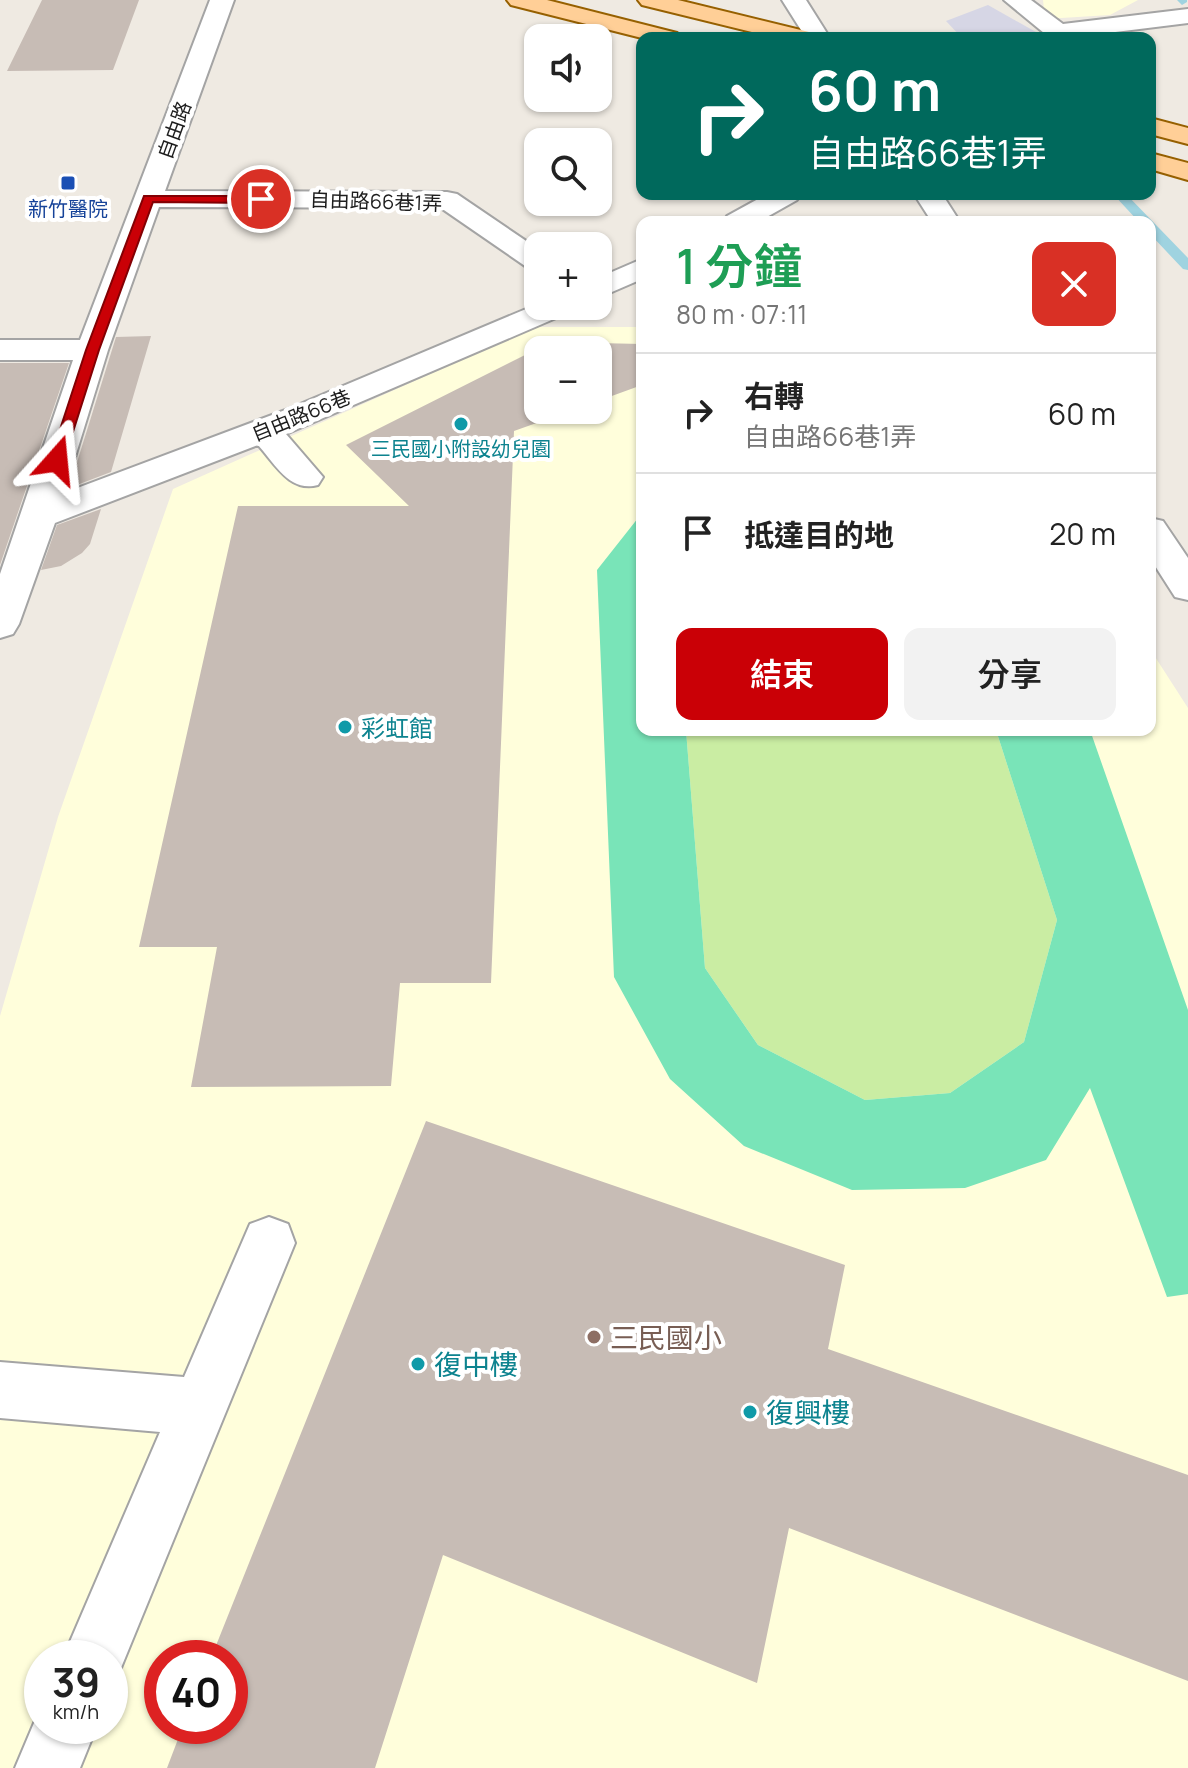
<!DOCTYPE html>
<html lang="zh-TW">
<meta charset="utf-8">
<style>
:root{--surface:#fff;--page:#f2f2f2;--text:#222;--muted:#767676;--line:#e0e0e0;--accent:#ca0006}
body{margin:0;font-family:Manrope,"Noto Sans TC",sans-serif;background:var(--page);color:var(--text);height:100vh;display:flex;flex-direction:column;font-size:30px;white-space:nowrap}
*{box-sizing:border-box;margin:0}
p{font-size:26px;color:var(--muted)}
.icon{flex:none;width:44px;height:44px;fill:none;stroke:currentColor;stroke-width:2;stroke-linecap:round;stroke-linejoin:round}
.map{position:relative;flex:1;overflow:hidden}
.panel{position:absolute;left:636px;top:216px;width:520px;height:520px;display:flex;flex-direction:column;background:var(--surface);border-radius:16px;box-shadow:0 2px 6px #0004}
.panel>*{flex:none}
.guide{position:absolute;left:636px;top:32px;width:520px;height:168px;border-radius:16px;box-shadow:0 2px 6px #0004;background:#00695c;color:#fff;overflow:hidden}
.controls{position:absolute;left:524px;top:24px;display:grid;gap:16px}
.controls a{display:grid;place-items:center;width:88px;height:88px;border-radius:16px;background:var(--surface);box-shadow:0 2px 6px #0004;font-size:40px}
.speed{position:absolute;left:24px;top:1640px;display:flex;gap:16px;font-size:40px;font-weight:700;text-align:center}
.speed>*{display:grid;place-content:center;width:104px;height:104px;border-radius:50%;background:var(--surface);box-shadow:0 2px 6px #0004;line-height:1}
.speed small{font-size:20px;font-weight:400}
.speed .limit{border:12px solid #d22;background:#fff;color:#111}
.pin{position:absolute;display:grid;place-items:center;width:68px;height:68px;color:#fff;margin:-34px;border:4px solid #fff;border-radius:50%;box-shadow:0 2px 8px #0007}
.me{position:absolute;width:88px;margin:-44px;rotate:18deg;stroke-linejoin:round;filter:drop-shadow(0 0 6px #0008)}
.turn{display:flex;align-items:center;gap:28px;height:168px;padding:0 40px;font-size:36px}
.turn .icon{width:104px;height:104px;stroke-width:2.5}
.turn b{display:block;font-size:56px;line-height:68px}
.round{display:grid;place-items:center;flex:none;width:84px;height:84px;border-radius:16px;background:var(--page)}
.head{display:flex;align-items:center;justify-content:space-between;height:136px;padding:0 40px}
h1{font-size:48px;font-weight:600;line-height:60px;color:#1e9e55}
.action{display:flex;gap:16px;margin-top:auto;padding:16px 40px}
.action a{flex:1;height:92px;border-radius:16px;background:var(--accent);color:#fff;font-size:32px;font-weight:600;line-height:92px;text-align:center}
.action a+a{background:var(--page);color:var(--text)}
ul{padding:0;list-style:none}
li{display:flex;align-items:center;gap:24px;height:120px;padding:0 40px;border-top:2px solid var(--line)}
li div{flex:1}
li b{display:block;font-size:30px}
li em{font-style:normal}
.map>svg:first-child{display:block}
</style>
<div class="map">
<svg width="1188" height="1768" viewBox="0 0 1188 1768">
<rect width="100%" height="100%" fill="#efeae2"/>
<path fill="#fffedb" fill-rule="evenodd" d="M 1043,0 L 1138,0 L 1110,15 L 1045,19 Z
M 535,327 L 642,327 L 642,730 L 1150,730 L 1150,649 L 1188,708 L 1188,1768 L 0,1768 L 0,1016 L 58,817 L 173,489 ZM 538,350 L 598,350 L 598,410 L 538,410 ZM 42,1658 L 110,1658 L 110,1726 L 42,1726 ZM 162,1658 L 230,1658 L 230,1726 L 162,1726 Z"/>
<path fill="#caeda3" d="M 686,730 L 996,730 L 1057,920 L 1024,1042 L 950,1093 L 865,1100 L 758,1045 L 705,968 Z"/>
<path fill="#79e4b8" d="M 642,513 L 642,730 L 686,730 L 705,968 L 758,1045 L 865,1100 L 950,1093 L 1024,1042 L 1057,920 L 996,730 L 1090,730 L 1188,1010 L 1188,1294 L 1167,1297 L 1090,1088 L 1046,1160 L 965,1188 L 852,1190 L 744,1146 L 670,1079 L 614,977 L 597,570 Z"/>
<path fill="#d6d6e5" d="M 988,5 L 1036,32 L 1032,38 L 962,38 L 946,21 Z"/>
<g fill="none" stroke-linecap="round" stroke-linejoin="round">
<path fill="#9fd3e0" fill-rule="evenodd" d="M 1177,0 L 1187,0 L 1187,2 L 1182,5 Z
M 1113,194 L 1126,194 L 1188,258 L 1188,270 L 1183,269 L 1150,234 L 1150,222 L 1139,222 Z"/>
</g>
<path fill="#c7bcb5" d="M 42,0 L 139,0 L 113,70 L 7,71 Z
M 151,336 L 111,472 L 69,488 L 116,337 Z
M 551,342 L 642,344 L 642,385 L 598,401 L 598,350 L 538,350 L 538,410 L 573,410 L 514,431 L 491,983 L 400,983 L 391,1086 L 191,1087 L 217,947 L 139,947 L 238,506 L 409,506 L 346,445 Z
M 0,363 L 69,363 L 0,565 Z
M 101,509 L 90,544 L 82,553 L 61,566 L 41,570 L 57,525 Z
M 426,1121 L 845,1265 L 828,1349 L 1188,1475 L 1188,1681 L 789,1528 L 757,1683 L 443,1555 L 375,1768 L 167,1768 L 183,1726 L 230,1726 L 230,1658 L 211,1658 Z"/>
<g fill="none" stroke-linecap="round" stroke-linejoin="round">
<defs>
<path id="minor" d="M 210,0 L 234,0 L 165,191 L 447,192 L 457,194 L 538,249 L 538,271 L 528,268 L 441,208 L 159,207 L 108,350 L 64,493 L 293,407 L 538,304 L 574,306 L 570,312 L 286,434 L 323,477 L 318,485 C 290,493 275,464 258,445 L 55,523 L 19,624 L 13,634 L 0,638 L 0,574 L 73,360 L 0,360 L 0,340 L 80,340 Z
M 782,0 L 806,0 L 830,38 L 806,38 Z
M 1004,0 L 1031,0 L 1063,24 L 1188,9 L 1188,23 L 1067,38 L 1041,38 L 1044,33 Z
M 767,194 L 801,194 L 797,200 L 758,222 L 723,222 L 727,216 Z
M 914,194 L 942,194 L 960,222 L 932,222 Z
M 642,259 L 642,279 L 598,298 L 598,278 Z
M 1150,518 L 1163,521 L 1188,558 L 1188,600 L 1175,597 L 1150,558 Z
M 269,1217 L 288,1224 L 295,1243 L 116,1680 L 110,1683 L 110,1658 L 63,1658 L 160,1432 L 0,1418 L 0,1362 L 184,1377 L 250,1224 Z
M 42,1704 L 42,1726 L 97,1726 L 80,1768 L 15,1768 Z"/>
<path id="major" d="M 507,0 L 547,0 L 677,33 L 681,38 L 642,38 L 511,5 Z
M 638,0 L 678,0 L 813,33 L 817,38 L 776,38 L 642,5 Z
M 1150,118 L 1188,128 L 1188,144 L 1150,134 Z
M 1150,153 L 1188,163 L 1188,180 L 1150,169 Z"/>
</defs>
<use href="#minor" stroke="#a4a4a4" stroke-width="4"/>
<use href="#major" stroke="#966000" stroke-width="4"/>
<use href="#minor" fill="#fff" fill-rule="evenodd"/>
<use href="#major" fill="#ffcf97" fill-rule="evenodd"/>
</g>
<path fill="#ca0006" stroke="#830004" stroke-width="2" d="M 144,196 L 261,196 L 267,199 L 261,203 L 153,202 L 99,350 L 64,460 L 62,463 L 52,463 L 50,460 L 86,350 Z"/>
<rect fill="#1a4fb4" stroke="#fff" stroke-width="3" x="60" y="175" width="16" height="16" rx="4"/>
<g fill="#0f9aa8" stroke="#fff" stroke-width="3">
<circle cx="461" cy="424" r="8"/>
<circle cx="345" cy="727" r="8"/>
<circle cx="418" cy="1364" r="8"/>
<circle cx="750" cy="1412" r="8"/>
</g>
<circle fill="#8d6e63" stroke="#fff" stroke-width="3" cx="594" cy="1337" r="8"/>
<g text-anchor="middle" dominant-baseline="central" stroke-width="8" stroke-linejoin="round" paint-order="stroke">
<g font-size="20" fill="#1d1d1d" stroke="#fff">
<text transform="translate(174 130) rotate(-70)">自由路</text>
<text transform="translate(376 201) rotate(2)">自由路66巷1弄</text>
<text transform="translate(301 415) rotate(-22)">自由路66巷</text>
</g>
<g font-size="20" fill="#164399" stroke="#fff">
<text x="68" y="208">新竹醫院</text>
</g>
<g font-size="20" fill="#0d838f" stroke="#fff">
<text x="461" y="448">三民國小附設幼兒園</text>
</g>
<g font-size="24" fill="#0d838f" stroke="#fff" text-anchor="start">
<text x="361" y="727">彩虹館</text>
</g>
<g font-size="28" fill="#785e54" stroke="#fff" text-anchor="start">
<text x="610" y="1337">三民國小</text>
</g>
<g font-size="28" fill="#0d838f" stroke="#fff" text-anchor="start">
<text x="434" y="1364">復中樓</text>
<text x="766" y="1412">復興樓</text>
</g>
</g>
</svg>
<div class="controls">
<a><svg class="icon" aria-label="sound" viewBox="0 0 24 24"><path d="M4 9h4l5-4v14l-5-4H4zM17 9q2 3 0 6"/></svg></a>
<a><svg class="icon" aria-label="search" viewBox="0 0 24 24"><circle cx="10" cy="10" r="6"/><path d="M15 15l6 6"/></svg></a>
<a>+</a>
<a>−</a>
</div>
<div class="speed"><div>39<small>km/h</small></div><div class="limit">40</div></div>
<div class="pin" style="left:261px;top:199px;background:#d93025"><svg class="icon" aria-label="arrive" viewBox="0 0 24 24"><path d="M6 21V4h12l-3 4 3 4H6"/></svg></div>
<svg class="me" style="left:57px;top:460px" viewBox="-20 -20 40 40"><path d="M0-17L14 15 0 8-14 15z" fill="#ca0006" stroke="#fff" stroke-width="4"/></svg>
<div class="guide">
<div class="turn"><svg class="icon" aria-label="right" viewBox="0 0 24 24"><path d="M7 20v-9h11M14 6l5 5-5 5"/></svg><div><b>60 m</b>自由路66巷1弄</div></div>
</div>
<section class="panel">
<div class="head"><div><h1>1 分鐘</h1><p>80 m · 07:11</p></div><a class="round" style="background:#d93025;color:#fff"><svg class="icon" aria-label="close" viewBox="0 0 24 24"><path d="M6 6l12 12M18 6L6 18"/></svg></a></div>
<ul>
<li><svg class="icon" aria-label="right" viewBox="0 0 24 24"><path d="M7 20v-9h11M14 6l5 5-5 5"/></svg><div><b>右轉</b><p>自由路66巷1弄</p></div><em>60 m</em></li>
<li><svg class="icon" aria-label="arrive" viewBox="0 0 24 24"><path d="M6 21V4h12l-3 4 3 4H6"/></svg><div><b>抵達目的地</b></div><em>20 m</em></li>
</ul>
<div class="action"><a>結束</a><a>分享</a></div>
</section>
</div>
